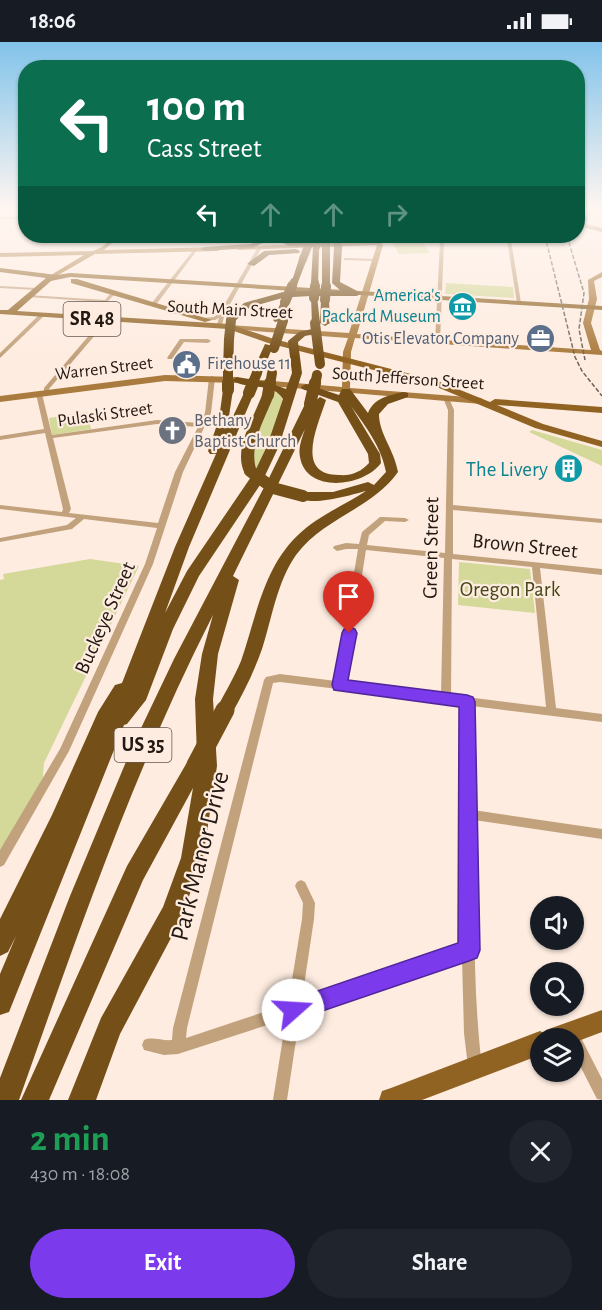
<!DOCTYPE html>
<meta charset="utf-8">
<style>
:root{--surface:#171b24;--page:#20242c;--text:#f1f3f6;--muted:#9ea1a6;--accent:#7c3aed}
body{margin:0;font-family:"Alegreya Sans",sans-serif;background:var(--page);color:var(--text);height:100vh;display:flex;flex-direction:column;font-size:22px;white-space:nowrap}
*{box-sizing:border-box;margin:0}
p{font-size:20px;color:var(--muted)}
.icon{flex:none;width:33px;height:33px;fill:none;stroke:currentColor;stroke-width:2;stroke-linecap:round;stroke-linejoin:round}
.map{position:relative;height:1058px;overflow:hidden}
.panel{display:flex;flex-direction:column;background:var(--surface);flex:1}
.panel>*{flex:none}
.banner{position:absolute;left:18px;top:18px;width:567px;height:183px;border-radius:24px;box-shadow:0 2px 4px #0004;background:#0b6e4f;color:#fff;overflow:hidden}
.controls{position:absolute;left:530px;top:854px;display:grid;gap:12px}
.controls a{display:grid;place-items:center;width:54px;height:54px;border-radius:50%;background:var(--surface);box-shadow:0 2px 4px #0004;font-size:30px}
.pin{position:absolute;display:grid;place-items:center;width:51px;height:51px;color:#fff;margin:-62px -26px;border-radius:50% 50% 50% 0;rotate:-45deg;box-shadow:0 0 6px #0007}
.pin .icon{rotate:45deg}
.me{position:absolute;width:66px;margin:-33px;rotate:71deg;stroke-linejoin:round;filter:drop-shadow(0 0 4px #0008)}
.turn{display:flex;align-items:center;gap:21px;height:126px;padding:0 30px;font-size:27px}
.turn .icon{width:78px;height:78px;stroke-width:2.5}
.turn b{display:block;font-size:42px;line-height:51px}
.lanes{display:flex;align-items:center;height:57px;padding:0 30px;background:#0003;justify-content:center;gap:30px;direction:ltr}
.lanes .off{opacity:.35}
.round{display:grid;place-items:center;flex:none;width:63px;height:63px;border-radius:32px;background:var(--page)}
.summary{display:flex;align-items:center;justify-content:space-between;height:102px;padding:0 30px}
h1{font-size:36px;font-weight:700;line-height:45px;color:#1e9e55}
.primary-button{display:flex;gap:12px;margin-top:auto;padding:12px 30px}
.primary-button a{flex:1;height:69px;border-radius:36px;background:var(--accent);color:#fff;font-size:24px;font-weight:700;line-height:69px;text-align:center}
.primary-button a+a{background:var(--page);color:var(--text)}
.status{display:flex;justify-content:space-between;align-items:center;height:42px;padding:0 30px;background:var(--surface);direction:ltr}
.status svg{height:16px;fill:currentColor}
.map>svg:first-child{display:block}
</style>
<div class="status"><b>18:06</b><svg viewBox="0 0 49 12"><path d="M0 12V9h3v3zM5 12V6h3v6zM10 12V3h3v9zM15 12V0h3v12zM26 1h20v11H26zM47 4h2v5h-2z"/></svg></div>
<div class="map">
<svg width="602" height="1058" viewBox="0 0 602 1058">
<rect width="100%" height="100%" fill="#feece0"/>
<path fill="#d4d899" d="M 389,194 L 419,194 L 430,211 L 399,212 Z
M 446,241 L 513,245 L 514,256 L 445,252 Z
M 273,349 L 279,352 L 283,358 L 271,395 L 256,427 C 248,407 267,369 273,349 Z
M 87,370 L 91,387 L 52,393 L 49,376 Z
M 532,388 L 602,408 L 602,424 L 529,390 Z
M 90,517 L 139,524 L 44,721 L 42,747 L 0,819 L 0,538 L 4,537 L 3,532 Z
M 459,520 L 530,527 L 535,571 L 458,563 Z"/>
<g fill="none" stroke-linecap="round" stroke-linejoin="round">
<path fill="#c2a27c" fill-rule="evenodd" d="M 0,175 L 26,175 L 26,177 L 0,177 Z
M 506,194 L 510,194 L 512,197 L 511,198 L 521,261 L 519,262 L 517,261 L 507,198 L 444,200 L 440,300 L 435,301 L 440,199 L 442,198 L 506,196 Z
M 260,204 L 262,205 L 225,271 L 222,283 L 217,282 L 219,276 L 215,278 L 202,278 L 202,276 L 214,275 L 220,270 L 258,205 Z
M 195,206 L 198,207 L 155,264 L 151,264 L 151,262 Z
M 346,216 L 375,217 L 377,218 L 375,219 L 344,218 L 344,216 Z
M 0,244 L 36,246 L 38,247 L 36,248 L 0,246 Z
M 110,252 L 114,253 L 89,278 L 86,276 L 102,260 L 28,255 L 26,254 L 28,253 L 105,258 Z
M 40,272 L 45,273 L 0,316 L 0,311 Z
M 103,277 L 108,278 L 49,347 L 48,352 L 44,352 L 44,346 Z
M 180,297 L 208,297 L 211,299 L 208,301 L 184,300 L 172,317 L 168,317 L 167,316 Z
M 212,334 L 215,336 L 211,371 L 183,430 L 153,522 L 69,709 L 4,823 L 0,825 L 0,808 L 60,707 L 145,522 L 157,486 L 84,477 L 72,487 L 0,500 L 0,496 L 67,483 L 76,476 L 0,467 L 0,463 L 62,470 L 63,467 L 45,391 L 0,398 L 0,394 L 44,387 L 36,352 L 39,350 L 42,352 L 52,393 L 157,378 L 200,381 L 205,371 L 209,336 ZM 157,382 L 198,385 L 175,430 L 158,481 L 69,471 L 71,467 L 53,396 Z
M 446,354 L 449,356 L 454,368 L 453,463 L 602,477 L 602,481 L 453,468 L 453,512 L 602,527 L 602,533 L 540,526 L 556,666 L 602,672 L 602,680 L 472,664 L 473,768 L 602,787 L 602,797 L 474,778 C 475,860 472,943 482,1025 L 480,1030 L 475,1032 L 470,1030 L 468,1025 L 464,991 L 462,917 L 300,972 L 287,1058 L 273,1058 L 286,977 L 178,1012 L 164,1013 L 144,1008 L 142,1003 L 144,998 C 152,994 162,999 172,998 L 173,986 L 264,638 L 266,635 L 280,632 L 336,639 L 358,507 L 346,507 L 337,509 L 333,506 L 334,504 L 346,501 L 359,502 L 362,490 L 380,475 L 383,475 L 405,476 L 409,478 L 405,480 L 385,479 L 369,493 L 367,503 L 445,511 L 448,368 L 443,356 ZM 366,508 L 444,516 L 441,652 L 345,640 ZM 452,517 L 532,525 L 546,665 L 451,653 ZM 280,640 L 462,662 L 462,904 L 302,957 L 314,877 L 315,861 L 305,840 L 301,838 L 297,840 L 295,844 L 303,861 L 302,877 L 288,962 L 186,996 L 187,986 L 273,641 Z
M 571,984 L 576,986 L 602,1037 L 602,1058 L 597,1057 L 573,1010 L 573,996 L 566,996 L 564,991 L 566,986 Z"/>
<path fill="#aa7b3e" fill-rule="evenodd" d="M 578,167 L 584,167 L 588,177 L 585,182 L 602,186 L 602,190 L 578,184 L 578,180 L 580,181 L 582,177 Z
M 114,194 L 120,194 L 104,208 L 218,205 L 221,207 L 218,209 L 95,212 L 53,236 L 51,235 L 51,233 L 84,213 L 0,215 L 0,211 L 93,209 L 102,205 Z
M 374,194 L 377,194 L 383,203 L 357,292 L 591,308 L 583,281 L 589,257 L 588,238 L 602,230 L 602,235 L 594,239 L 597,257 L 591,281 L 600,308 L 602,309 L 602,313 L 355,296 L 351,310 L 350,346 L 481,356 L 485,359 L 481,362 L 258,343 L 258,339 L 261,338 L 342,345 L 343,310 L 348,296 L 229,287 L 225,285 L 229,283 L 349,291 L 377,203 L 238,208 L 236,205 L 375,199 L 372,195 Z
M 165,333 L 237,335 L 241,338 L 237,341 L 165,339 L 0,360 L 0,354 Z"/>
<path fill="#906323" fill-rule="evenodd" d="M 0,226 L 57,233 L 70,231 L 602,264 L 602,268 L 70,235 L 51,239 L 17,269 L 229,282 L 274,297 L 438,339 L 490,360 L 495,357 L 602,365 L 602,371 L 497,363 L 543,382 L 602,399 L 602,405 L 535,386 L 432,343 L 268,301 L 228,287 L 0,272 L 0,268 L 8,268 L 46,236 L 0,230 Z
M 71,237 L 77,237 L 212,278 L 205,280 L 71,241 Z
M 602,968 L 602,990 L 573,1001 L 573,996 L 540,996 L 540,1013 L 422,1058 L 379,1058 L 382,1049 L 391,1046 L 540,989 L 544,991 L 546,988 Z"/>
<path fill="#754f18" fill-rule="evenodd" d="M 266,194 L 278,194 L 289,200 L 322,201 L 319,208 L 318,243 L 311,241 L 313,205 L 289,204 L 272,196 L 253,206 L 205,209 L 201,207 L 205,205 L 251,202 Z
M 338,204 L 342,206 L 340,240 L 361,251 L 357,254 L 317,254 L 320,281 L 312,283 L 311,254 L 293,255 L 289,252 L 293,249 L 341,249 L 332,241 L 334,206 Z
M 326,205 L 330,207 L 330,241 L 326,244 L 322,241 L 322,207 Z
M 296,207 L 300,209 L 299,211 L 269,213 L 254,224 L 247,222 L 264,209 Z
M 303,215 L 307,217 L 298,240 L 291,242 L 299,217 Z
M 283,250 L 286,251 L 286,255 L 250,265 L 234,280 L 226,278 L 244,261 Z
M 325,255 L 329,258 L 330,281 L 325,284 L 320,281 L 321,258 Z
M 285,257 L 289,260 L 283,278 L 275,280 L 273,278 L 281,260 Z
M 316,286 L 321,289 L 319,291 L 305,294 L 298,300 L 302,331 L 279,404 L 262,440 L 199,534 L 173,587 L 146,658 L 127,682 L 124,683 L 9,970 L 0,973 L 0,932 L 16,894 L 8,910 L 0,914 L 0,877 L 52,773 L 98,670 L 115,643 L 122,641 L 175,505 L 216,412 L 210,412 L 208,409 L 219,377 L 223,348 L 228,345 L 233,348 L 227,387 L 245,349 L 249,348 L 254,351 L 189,505 L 165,571 L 187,529 L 253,432 L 245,432 C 232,407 254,376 262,353 L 268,350 L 274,353 C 265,377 249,401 256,427 L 267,404 L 283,357 C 272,339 247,349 232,338 L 237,335 L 267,340 L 286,347 L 292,331 L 288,299 L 299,290 Z
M 229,294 L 234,297 L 233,329 L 228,332 L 223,329 L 224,297 Z
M 265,302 L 273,304 L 262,331 L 253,333 L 252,331 Z
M 306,342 L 339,353 L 342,347 L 350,347 L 368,371 C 374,356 389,353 404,350 L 408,351 L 408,355 L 388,362 L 379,372 C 379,392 394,407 398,430 C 372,467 323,476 296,513 C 277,540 272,576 262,607 C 254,630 243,652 231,673 L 225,675 L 219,673 L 216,668 C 224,652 234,636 241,619 C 256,576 263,527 297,494 C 316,475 343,464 366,449 C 350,453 309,466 296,454 L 303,450 L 333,450 L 368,440 L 374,443 L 386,430 C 381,404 366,385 351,364 L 380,412 L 381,421 C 364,445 306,452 300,415 C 298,406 302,396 305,387 L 233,534 L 239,538 L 218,612 L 213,657 L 217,724 L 203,816 L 180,879 L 120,992 L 96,1058 L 68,1058 L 101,976 L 163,865 L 181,816 L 193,746 L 143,838 L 49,1058 L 21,1058 L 127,824 L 189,717 L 197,715 L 195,657 L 202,612 L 213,573 C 134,728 77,894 19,1058 L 0,1058 L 0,1036 L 70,854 L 133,703 L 174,617 L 269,436 L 306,360 L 314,360 L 320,355 L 326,358 C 318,383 294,433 339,433 C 351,434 361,430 369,421 L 368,412 L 338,360 L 302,347 L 301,345 Z"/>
<path stroke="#6e6159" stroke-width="1.5" stroke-dasharray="4.5 2" stroke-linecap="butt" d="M 545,194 L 575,315 L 582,329 L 602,354
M 567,194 L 584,251 L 579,287 L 585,318"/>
<path stroke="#754f18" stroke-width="8" d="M 326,199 L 326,207
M 337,199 L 338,206
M 303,217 L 310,199
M 292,245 L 294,240
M 315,245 L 315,241
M 326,245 L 326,241"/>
<path stroke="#754f18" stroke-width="10" d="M 314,256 L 315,244
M 325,258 L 326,244
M 285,260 L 292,244
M 315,281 L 320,322
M 229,297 L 231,278
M 274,306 L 283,279
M 228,329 L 228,343
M 252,343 L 257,331
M 270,343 L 272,331
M 315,343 L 317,333"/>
<path stroke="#754f18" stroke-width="12" d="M 228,341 L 228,348
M 249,351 L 253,341
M 268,353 L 270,341
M 310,362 L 315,341
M 250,429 L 273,446 L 303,454"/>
<path stroke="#754f18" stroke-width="19" d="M 196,723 L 225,668"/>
</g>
<linearGradient id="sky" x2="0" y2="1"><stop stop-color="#82c3ea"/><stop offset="0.53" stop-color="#fff6f1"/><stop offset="1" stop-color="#fff6f1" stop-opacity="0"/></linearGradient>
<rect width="602" height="315" fill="url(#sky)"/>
<path fill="#7c3aed" stroke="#51269a" stroke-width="1.5" d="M 349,585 L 355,587 L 357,591 L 348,638 L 467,653 L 473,655 L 475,660 L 480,908 L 477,916 L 469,919 L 293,979 L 285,976 L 282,968 L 285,960 L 458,901 L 459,665 L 334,648 L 332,643 L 342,591 L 344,587 Z"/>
<defs>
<symbol id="museum-disc" viewBox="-11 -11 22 22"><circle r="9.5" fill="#0f9aa8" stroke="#feece0"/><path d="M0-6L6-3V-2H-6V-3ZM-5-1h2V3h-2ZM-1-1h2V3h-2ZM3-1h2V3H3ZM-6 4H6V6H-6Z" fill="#fff"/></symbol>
<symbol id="office-disc" viewBox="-11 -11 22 22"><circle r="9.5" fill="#5c6f8a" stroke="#feece0"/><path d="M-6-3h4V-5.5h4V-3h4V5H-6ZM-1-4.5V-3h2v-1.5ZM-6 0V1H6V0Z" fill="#fff"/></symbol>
<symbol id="civic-disc" viewBox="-11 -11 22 22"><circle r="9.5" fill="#5c6f8a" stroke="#feece0"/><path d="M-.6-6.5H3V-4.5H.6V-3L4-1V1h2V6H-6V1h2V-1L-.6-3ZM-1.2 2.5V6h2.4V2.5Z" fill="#fff"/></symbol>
<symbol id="church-disc" viewBox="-11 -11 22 22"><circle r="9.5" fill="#6b7280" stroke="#feece0"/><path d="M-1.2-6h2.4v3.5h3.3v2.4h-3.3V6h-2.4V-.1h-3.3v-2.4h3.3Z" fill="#fff"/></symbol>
<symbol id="building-disc" viewBox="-11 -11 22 22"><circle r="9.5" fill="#0f9aa8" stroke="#feece0"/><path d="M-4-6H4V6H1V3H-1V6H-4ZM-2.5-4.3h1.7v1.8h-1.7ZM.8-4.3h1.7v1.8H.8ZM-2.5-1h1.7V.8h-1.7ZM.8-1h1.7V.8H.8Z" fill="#fff"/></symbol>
</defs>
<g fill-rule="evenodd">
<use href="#museum-disc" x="446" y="248" width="33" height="33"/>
<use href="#office-disc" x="524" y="280" width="33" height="33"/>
<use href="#civic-disc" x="170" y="306" width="33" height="33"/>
<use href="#church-disc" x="156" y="372" width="33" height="33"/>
<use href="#building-disc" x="552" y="410" width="33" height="33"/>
</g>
<g text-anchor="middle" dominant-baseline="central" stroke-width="4.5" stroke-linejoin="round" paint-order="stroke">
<g font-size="18" fill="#0d838f" stroke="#feece0" text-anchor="end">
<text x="441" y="254">America's<tspan x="441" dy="21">Packard Museum</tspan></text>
</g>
<g font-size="18" fill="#231912" stroke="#feece0">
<text transform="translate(230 268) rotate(3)">South Main Street</text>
<text transform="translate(104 327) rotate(-7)">Warren Street</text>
<text transform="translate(408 337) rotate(4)">South Jefferson Street</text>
<text transform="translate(105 373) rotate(-8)">Pulaski Street</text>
</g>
<g font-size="18" fill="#4e5e75" stroke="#feece0" text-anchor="end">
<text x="519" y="297">Otis Elevator Company</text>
<text x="207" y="322" text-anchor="start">Firehouse 11</text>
</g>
<g font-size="18" fill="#5b616d" stroke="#feece0" text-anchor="start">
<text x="194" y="379">Bethany<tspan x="194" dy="21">Baptist Church</tspan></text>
</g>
<g fill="#feece0" stroke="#655850" stroke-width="1.5">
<rect x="63.5" y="260" width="57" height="34" rx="4.5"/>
<rect x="114.5" y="686" width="57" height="34" rx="4.5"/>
</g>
<g font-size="20" font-weight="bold" fill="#231912">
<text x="92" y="277">SR 48</text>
<text x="143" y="703">US 35</text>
</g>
<g font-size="21" fill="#0d838f" stroke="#feece0" text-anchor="end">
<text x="548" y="427">The Livery</text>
</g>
<g font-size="21" fill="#231912" stroke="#feece0">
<text transform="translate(525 504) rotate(6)">Brown Street</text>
<text transform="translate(431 506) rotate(-89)">Green Street</text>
<text transform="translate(105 576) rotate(-66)">Buckeye Street</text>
</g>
<g font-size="21" fill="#454718" stroke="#feece0">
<text x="510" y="547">Oregon Park</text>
</g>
<g font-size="26" fill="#231912" stroke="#feece0">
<text transform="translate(200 814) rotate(-76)">Park Manor Drive</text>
</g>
</g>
</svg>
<div class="controls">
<a><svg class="icon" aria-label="sound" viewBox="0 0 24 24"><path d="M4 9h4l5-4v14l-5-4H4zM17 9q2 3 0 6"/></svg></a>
<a><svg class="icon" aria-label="search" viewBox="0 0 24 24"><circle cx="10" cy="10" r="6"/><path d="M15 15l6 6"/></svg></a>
<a><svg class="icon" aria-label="layers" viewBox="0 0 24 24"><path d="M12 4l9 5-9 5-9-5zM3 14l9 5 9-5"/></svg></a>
</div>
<div class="pin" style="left:349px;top:591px;background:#d93025"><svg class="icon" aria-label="arrive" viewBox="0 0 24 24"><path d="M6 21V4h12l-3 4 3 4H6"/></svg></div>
<svg class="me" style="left:293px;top:968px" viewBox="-20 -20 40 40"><circle r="19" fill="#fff"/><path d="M0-13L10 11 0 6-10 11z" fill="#7c3aed"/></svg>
<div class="banner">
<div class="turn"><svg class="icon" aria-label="left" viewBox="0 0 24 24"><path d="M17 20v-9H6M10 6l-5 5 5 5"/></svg><div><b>100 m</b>Cass Street</div></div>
<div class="lanes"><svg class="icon" aria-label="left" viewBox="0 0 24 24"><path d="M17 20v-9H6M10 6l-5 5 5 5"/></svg><svg class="icon off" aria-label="ahead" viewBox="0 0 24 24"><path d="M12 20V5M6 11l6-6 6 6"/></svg><svg class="icon off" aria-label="ahead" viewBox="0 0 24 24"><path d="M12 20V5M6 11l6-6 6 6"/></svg><svg class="icon off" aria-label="right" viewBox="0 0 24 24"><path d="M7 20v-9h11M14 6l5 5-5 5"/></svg></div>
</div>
</div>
<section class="panel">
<div class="summary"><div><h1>2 min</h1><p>430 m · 18:08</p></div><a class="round"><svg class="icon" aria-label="close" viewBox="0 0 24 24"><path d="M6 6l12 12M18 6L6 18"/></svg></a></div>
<div class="primary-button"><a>Exit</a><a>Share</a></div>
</section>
